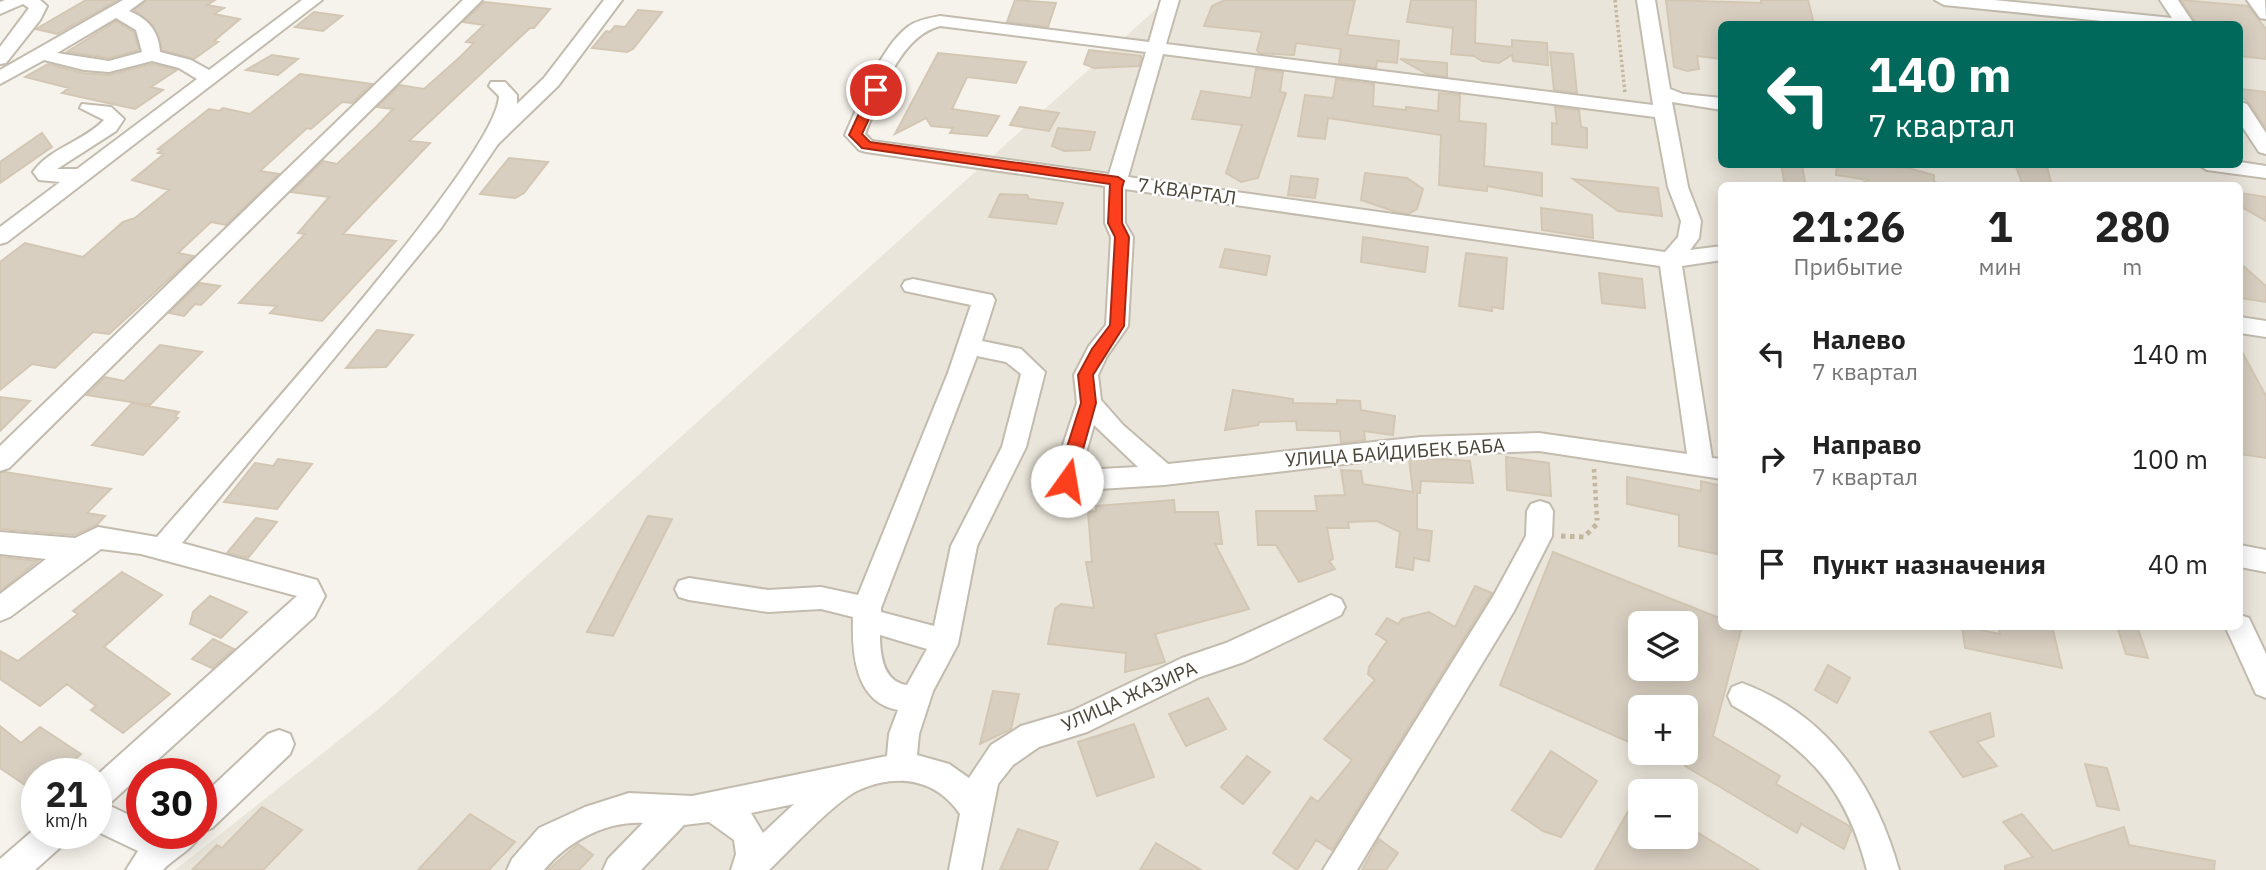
<!DOCTYPE html>
<html lang="ru">
<meta charset="utf-8">
<style>
:root{--surface:#fff;--page:#f6f6f6;--text:#222;--muted:#767676}
body{margin:0;font-family:"IBM Plex Sans",sans-serif;background:var(--page);color:var(--text);height:100vh;display:flex;flex-direction:column;font-size:26px;white-space:nowrap}
*{box-sizing:border-box;margin:0}
p{font-size:23px;color:var(--muted)}
.icon{flex:none;width:38px;height:38px;fill:none;stroke:currentColor;stroke-width:2;stroke-linecap:round;stroke-linejoin:round}
.map{position:relative;flex:1;overflow:hidden}
.sheet{position:absolute;left:1718px;top:182px;width:525px;height:448px;display:flex;flex-direction:column;background:var(--surface);border-radius:10px;box-shadow:0 4px 18px #0003}
.sheet>*{flex:none}
.top-card{position:absolute;left:1718px;top:21px;width:525px;height:147px;border-radius:10px;box-shadow:0 4px 18px #0003;background:#00695c;color:#fff;overflow:hidden}
.controls{position:absolute;left:1628px;top:611px;display:grid;gap:14px}
.controls a{display:grid;place-items:center;width:70px;height:70px;border-radius:10px;background:var(--surface);box-shadow:0 4px 18px #0003;font-size:35px}
.speed{position:absolute;left:21px;top:758px;display:flex;gap:14px;font-size:35px;font-weight:700;text-align:center}
.speed>*{display:grid;place-content:center;width:91px;height:91px;border-radius:50%;background:var(--surface);box-shadow:0 4px 18px #0003;line-height:1}
.speed small{font-size:18px;font-weight:400}
.speed .limit{border:10px solid #d22;background:#fff;color:#111}
.pin{position:absolute;display:grid;place-items:center;width:60px;height:60px;color:#fff;margin:-30px;border:4px solid #fff;border-radius:50%;box-shadow:0 2px 7px #0007}
.me{position:absolute;width:77px;margin:-38px;rotate:13deg;stroke-linejoin:round;filter:drop-shadow(0 0 5px #0008)}
.turn{display:flex;align-items:center;gap:24px;height:147px;padding:0 35px;font-size:32px}
.turn .icon{width:91px;height:91px;stroke-width:2.5}
.turn b{display:block;font-size:49px;line-height:60px}
.eta{display:flex;justify-content:space-evenly;align-items:center;height:119px;text-align:center}
.eta b{font-size:42px;font-weight:700;line-height:49px}
ul{padding:0;list-style:none}
li{display:flex;align-items:center;gap:21px;height:105px;padding:0 35px}
li div{flex:1}
li b{display:block;font-size:26px}
li em{font-style:normal}
.map>svg:first-child{display:block}
</style>
<div class="map">
<svg width="2266" height="870" viewBox="0 0 2266 870">
<rect width="100%" height="100%" fill="#f6f3ec"/>
<path fill="#eae5da" fill-rule="evenodd" d="M 1166,0 L 2266,0 L 2266,870 L 175,870 L 381,707 ZM 1722,24 L 2240,24 L 2240,164 L 1722,164 ZM 1722,186 L 2240,186 L 2240,626 L 1722,626 ZM 1640,623 L 1685,623 L 1685,668 L 1640,668 ZM 1640,707 L 1685,707 L 1685,752 L 1640,752 ZM 1640,791 L 1685,791 L 1685,836 L 1640,836 Z"/>
<path fill="#d8cfc1" stroke="#d3c7b4" stroke-width="2" fill-rule="evenodd" d="M 86,0 L 118,0 L 57,34 L 36,29 Z
M 147,0 L 215,0 L 207,5 L 224,8 L 214,14 L 240,19 L 214,41 L 218,42 L 194,59 L 162,50 L 153,25 L 134,10 Z
M 1015,0 L 1056,3 L 1048,27 L 1007,22 Z
M 1225,0 L 1355,0 L 1347,35 L 1399,41 L 1397,63 L 1377,61 L 1376,68 L 1339,63 L 1341,49 L 1296,43 L 1294,55 L 1259,53 L 1257,50 L 1262,32 L 1204,26 L 1212,6 Z
M 1411,0 L 1476,0 L 1475,43 L 1512,47 L 1512,40 L 1547,43 L 1548,65 L 1513,61 L 1512,55 L 1499,63 L 1482,61 L 1474,56 L 1451,54 L 1453,28 L 1407,22 Z
M 1666,0 L 1761,3 L 1761,0 L 1808,0 L 1814,24 L 1722,24 L 1722,59 L 1697,56 L 1699,69 L 1687,71 L 1674,67 Z
M 2181,0 L 2248,6 L 2266,29 L 2266,59 L 2240,56 L 2240,24 L 2197,24 Z
M 484,2 L 550,9 L 534,28 L 530,28 L 409,141 L 430,143 L 343,234 L 396,241 L 322,321 L 270,313 L 277,306 L 239,303 L 305,234 L 298,233 L 329,197 L 291,192 L 323,161 L 337,164 L 377,126 L 393,109 L 377,107 L 400,85 L 424,89 L 460,57 L 474,43 L 466,42 L 484,25 L 463,22 Z
M 638,10 L 662,12 L 633,49 L 627,52 L 592,48 L 606,31 L 610,32 L 615,26 L 625,27 Z
M 314,12 L 342,16 L 323,31 L 295,27 Z
M 116,21 L 134,32 L 139,50 L 109,58 L 67,52 Z
M 1089,50 L 1141,56 L 1141,60 L 1139,66 L 1094,68 L 1084,64 Z
M 1550,52 L 1573,54 L 1577,93 L 1554,90 Z
M 938,53 L 1026,62 L 1016,83 L 967,77 L 952,109 L 999,116 L 987,136 L 950,133 L 953,128 L 931,126 L 926,118 L 895,134 Z
M 272,55 L 298,59 L 278,75 L 246,70 Z
M 1400,59 L 1447,63 L 1447,77 L 1427,74 Z
M 48,64 L 83,73 L 109,75 L 152,64 L 177,70 L 151,87 L 163,90 L 135,109 L 62,93 L 69,88 L 25,77 Z
M 1256,69 L 1283,72 L 1280,92 L 1286,93 L 1258,178 L 1241,182 L 1226,173 L 1242,125 L 1192,119 L 1201,91 L 1251,98 Z
M 300,74 L 372,84 L 352,103 L 342,102 L 311,129 L 307,128 L 260,171 L 279,174 L 226,225 L 211,222 L 178,253 L 194,256 L 109,334 L 93,332 L 55,368 L 32,364 L 0,390 L 0,262 L 25,243 L 83,257 L 123,222 L 135,218 L 169,190 L 132,180 L 164,154 L 158,153 L 162,150 L 158,149 L 209,109 L 219,111 L 223,108 L 250,114 Z
M 1336,79 L 1374,84 L 1373,106 L 1406,110 L 1406,107 L 1438,111 L 1439,93 L 1460,95 L 1459,121 L 1486,124 L 1484,166 L 1542,173 L 1542,196 L 1487,186 L 1487,191 L 1439,185 L 1441,135 L 1328,118 L 1325,139 L 1298,136 L 1305,95 L 1333,98 Z
M 2240,89 L 2266,92 L 2266,128 L 2249,103 L 2240,95 Z
M 1020,107 L 1059,113 L 1049,131 L 1010,125 Z
M 1555,107 L 1579,110 L 1581,127 L 1587,128 L 1587,148 L 1552,144 L 1552,123 L 1557,124 Z
M 1058,128 L 1095,132 L 1090,150 L 1064,151 L 1052,146 Z
M 42,133 L 52,147 L 0,183 L 0,162 Z
M 509,158 L 548,162 L 524,193 L 515,198 L 480,194 Z
M 1781,164 L 1802,166 L 1806,186 L 1785,186 Z
M 1837,164 L 1908,168 L 1934,175 L 1934,181 L 1943,186 L 1857,186 L 1868,180 L 1836,175 Z
M 2015,164 L 2047,167 L 2052,186 L 2023,186 Z
M 1365,173 L 1407,178 L 1423,189 L 1417,209 L 1408,214 L 1396,212 L 1361,200 Z
M 1291,176 L 1318,179 L 1315,198 L 1288,195 Z
M 1573,179 L 1658,188 L 1662,216 L 1618,211 Z
M 2240,193 L 2266,197 L 2266,221 L 2240,206 Z
M 1000,194 L 1027,195 L 1029,199 L 1063,203 L 1056,224 L 989,217 Z
M 1541,208 L 1592,215 L 1593,238 L 1542,230 Z
M 1363,237 L 1428,247 L 1425,272 L 1361,262 Z
M 1225,249 L 1270,256 L 1266,275 L 1220,267 Z
M 1466,253 L 1507,258 L 1503,309 L 1492,307 L 1492,311 L 1459,306 Z
M 2240,263 L 2266,286 L 2266,302 L 2240,298 Z
M 1599,273 L 1642,279 L 1645,308 L 1602,303 Z
M 200,283 L 220,286 L 201,305 L 195,304 L 184,316 L 169,313 Z
M 377,330 L 413,335 L 386,367 L 346,368 Z
M 160,345 L 202,352 L 150,405 L 87,395 L 105,377 L 124,381 Z
M 2240,348 L 2266,396 L 2266,458 L 2240,454 Z
M 1233,390 L 1293,399 L 1293,403 L 1337,404 L 1337,400 L 1360,401 L 1361,410 L 1395,416 L 1393,435 L 1364,431 L 1365,440 L 1341,443 L 1340,431 L 1297,430 L 1296,421 L 1259,422 L 1258,425 L 1225,430 Z
M 0,397 L 30,401 L 0,431 Z
M 132,403 L 179,412 L 175,417 L 178,418 L 143,455 L 92,445 Z
M 1506,457 L 1549,463 L 1551,496 L 1507,490 Z
M 1424,458 L 1470,461 L 1473,483 L 1421,481 L 1420,493 L 1417,493 L 1417,529 L 1432,531 L 1429,561 L 1414,558 L 1413,570 L 1396,567 L 1400,532 L 1377,521 L 1348,522 L 1349,528 L 1327,528 L 1333,559 L 1329,561 L 1335,569 L 1299,582 L 1276,545 L 1258,545 L 1256,511 L 1317,511 L 1315,496 L 1345,495 L 1341,470 L 1361,471 L 1363,484 L 1413,492 L 1409,459 Z
M 278,459 L 312,464 L 277,509 L 224,502 L 255,463 L 273,466 Z
M 5,472 L 111,489 L 87,513 L 105,516 L 97,525 L 74,535 L 0,529 L 0,473 Z
M 1627,477 L 1701,491 L 1701,481 L 1722,486 L 1722,555 L 1679,546 L 1679,515 L 1627,504 Z
M 1174,500 L 1175,512 L 1218,512 L 1222,544 L 1215,544 L 1249,609 L 1155,634 L 1165,662 L 1125,672 L 1126,653 L 1048,644 L 1055,609 L 1061,604 L 1094,608 L 1086,562 L 1092,562 L 1088,512 L 1096,511 L 1096,506 Z
M 648,516 L 672,519 L 613,636 L 587,632 Z
M 256,518 L 277,522 L 248,558 L 227,553 Z
M 1553,552 L 1722,619 L 1722,626 L 1742,626 L 1713,736 L 1780,776 L 1776,784 L 1849,826 L 1851,831 L 1844,849 L 1801,824 L 1797,833 L 1685,766 L 1685,707 L 1640,707 L 1640,747 L 1500,685 ZM 1640,623 L 1685,623 L 1685,668 L 1640,668 Z
M 0,557 L 38,561 L 0,591 Z
M 122,572 L 162,595 L 104,647 L 170,694 L 123,733 L 91,710 L 96,706 L 67,684 L 40,706 L 0,679 L 0,651 L 18,661 L 78,614 L 73,611 Z
M 1475,586 L 1492,593 L 1332,850 L 1316,840 L 1297,870 L 1273,853 L 1311,797 L 1318,802 L 1352,760 L 1324,739 L 1375,680 L 1368,674 L 1369,667 L 1387,641 L 1376,634 L 1387,618 L 1398,624 L 1402,619 L 1429,612 L 1455,627 Z
M 210,596 L 247,612 L 221,638 L 190,624 L 193,612 Z
M 1962,626 L 2000,634 L 1998,626 L 2052,626 L 2062,668 L 1965,648 Z
M 2117,626 L 2137,626 L 2148,658 L 2126,654 Z
M 213,639 L 234,649 L 212,668 L 192,659 Z
M 1828,665 L 1850,678 L 1837,703 L 1815,690 Z
M 993,691 L 1019,694 L 1011,729 L 980,744 Z
M 1208,698 L 1226,729 L 1186,746 L 1169,714 Z
M 1990,713 L 1994,736 L 1977,742 L 1997,766 L 1963,777 L 1930,732 Z
M 1134,724 L 1154,777 L 1097,796 L 1078,742 Z
M 0,726 L 21,743 L 40,727 L 81,754 L 58,774 L 37,774 L 37,793 L 0,768 Z
M 1551,751 L 1597,781 L 1561,837 L 1543,831 L 1512,810 Z
M 1247,756 L 1270,772 L 1243,804 L 1221,787 Z
M 2085,764 L 2107,768 L 2119,810 L 2097,806 Z
M 1640,790 L 1640,836 L 1685,836 L 1685,825 L 1759,870 L 1595,870 Z
M 262,807 L 302,830 L 263,870 L 192,870 L 217,845 L 222,848 Z
M 470,814 L 515,842 L 489,870 L 418,870 Z
M 2022,814 L 2053,851 L 2124,827 L 2129,845 L 2215,861 L 2214,870 L 2005,870 L 2005,866 L 2033,857 L 2003,822 Z
M 1018,829 L 1058,842 L 1047,870 L 1000,870 Z
M 1379,839 L 1398,853 L 1386,870 L 1362,870 Z
M 1156,843 L 1201,870 L 1140,870 Z
M 578,844 L 593,855 L 579,870 L 548,870 Z"/>
<g fill="none" stroke-linecap="round" stroke-linejoin="round">
<defs>
<path id="street" d="M 5,0 L 40,0 L 47,6 L 40,20 L 6,63 L 0,64 L 0,47 L 29,8 L 23,4 L 0,14 L 0,2 Z
M 123,0 L 144,0 L 129,11 C 147,18 159,31 160,52 L 191,60 L 209,70 L 302,0 L 322,0 L 7,242 L 0,244 L 0,227 L 60,182 L 39,180 L 33,172 C 51,147 83,142 104,120 L 80,108 L 82,104 L 111,107 L 124,119 L 116,131 L 57,169 L 77,169 L 197,79 L 179,68 L 152,61 L 109,72 L 84,70 L 44,60 L 0,84 L 0,70 ZM 116,18 L 136,30 L 142,52 L 109,61 L 57,53 Z
M 463,0 L 482,0 L 9,468 L 0,471 L 0,446 Z
M 604,0 L 622,0 L 558,86 L 498,144 L 441,228 L 182,543 L 317,580 L 325,596 L 314,617 L 108,805 L 142,821 L 142,833 L 201,833 C 194,849 175,857 163,870 L 126,870 L 138,851 L 96,831 L 96,776 L 297,596 L 141,554 L 101,549 L 10,617 L 0,621 L 0,594 L 46,559 L 0,554 L 0,532 L 75,538 L 98,527 L 157,537 C 214,470 498,159 499,96 L 489,86 L 491,82 L 505,82 L 517,95 L 517,104 L 544,78 Z
M 1161,0 L 1179,0 L 1166,44 L 1653,105 L 1637,0 L 1655,0 L 1670,89 L 1683,94 L 1722,98 L 1722,110 L 1672,102 L 1688,187 L 1701,221 L 1699,238 L 1690,250 L 1722,246 L 1722,260 L 1682,266 L 1712,458 L 1722,459 L 1722,479 L 1539,451 L 1421,455 L 1164,485 L 1067,491 L 1058,488 L 1054,481 L 1056,466 L 1077,403 L 1074,375 L 1089,346 L 1106,325 L 1111,237 L 1105,223 L 1105,186 L 866,152 L 859,150 L 845,135 C 859,104 881,46 909,26 C 917,20 930,18 940,16 L 1149,42 ZM 940,26 L 1146,52 L 1109,174 L 872,141 L 865,134 C 880,98 898,37 940,26 ZM 1163,54 L 1655,117 L 1668,187 L 1681,221 L 1678,237 L 1665,252 L 1128,177 ZM 1125,189 L 1660,266 L 1687,454 L 1539,433 L 1421,437 L 1168,464 L 1123,425 L 1101,400 L 1098,375 L 1107,356 L 1128,326 L 1133,237 L 1125,223 ZM 1094,425 L 1138,467 L 1081,470 Z
M 1935,0 L 1994,0 L 2172,18 L 2160,0 L 2178,0 L 2194,24 L 2132,24 L 1944,5 Z
M 2247,0 L 2265,0 L 2266,19 L 2260,18 Z
M 2240,102 L 2247,104 L 2266,133 L 2266,154 L 2259,152 L 2240,123 Z
M 2240,162 L 2266,166 L 2266,178 L 2207,170 L 2197,164 Z
M 913,279 L 992,295 L 995,300 L 982,341 L 1021,349 L 1045,372 L 1026,447 L 977,546 L 958,644 L 933,691 L 919,734 L 917,755 L 949,764 L 969,778 L 991,745 L 1021,726 L 1072,711 L 1182,658 L 1226,643 L 1331,595 L 1341,599 L 1345,607 L 1341,615 L 1244,662 L 1200,677 L 1087,732 L 1039,747 L 1013,765 L 998,784 L 981,870 L 949,870 L 960,814 C 936,779 898,773 859,790 C 836,800 790,850 769,870 L 731,870 L 736,854 L 734,840 L 709,822 L 684,825 L 641,870 L 603,870 L 608,859 L 643,823 C 606,821 567,842 544,870 L 507,870 L 512,859 L 539,828 L 585,807 L 629,793 L 692,796 L 887,756 L 889,734 L 898,710 C 854,702 852,652 853,617 L 821,609 L 768,612 L 689,600 L 679,597 L 675,589 L 679,581 L 689,578 L 768,590 L 821,587 L 858,595 L 948,373 L 971,305 L 905,291 L 902,286 L 905,281 ZM 977,356 L 1006,362 L 1021,374 L 1002,447 L 951,546 L 934,626 L 881,612 L 881,608 ZM 880,635 L 927,649 L 907,685 C 883,682 880,655 880,635 ZM 794,804 L 763,833 L 751,813 Z
M 2240,317 L 2266,321 L 2266,337 L 2240,333 Z
M 1540,501 L 1549,504 L 1553,511 L 1552,536 L 1514,611 L 1357,870 L 1323,870 L 1494,595 L 1526,536 L 1527,511 L 1531,504 Z
M 2240,545 L 2266,550 L 2266,572 L 2240,567 Z
M 2240,615 L 2249,618 L 2266,654 L 2266,698 L 2256,694 L 2225,626 L 2240,626 Z
M 1742,683 C 1828,715 1875,785 1899,870 L 1867,870 C 1845,784 1807,749 1732,705 L 1728,696 L 1732,687 Z
M 279,730 L 290,734 L 294,744 L 290,754 L 212,828 L 201,833 L 201,797 L 268,734 Z
M 37,827 L 37,833 L 69,833 L 64,844 L 35,870 L 0,870 L 0,859 Z"/>
</defs>
<use href="#street" stroke="#c2bbae" stroke-width="4"/>
<path stroke="#c4b79f" stroke-width="3.5" stroke-dasharray="2.5 2.5" stroke-linecap="butt" d="M 1615,0 L 1625,93"/>
<path stroke="#c4b79f" stroke-width="4.5" stroke-dasharray="3.5 3.5" stroke-linecap="butt" d="M 1594,469 L 1597,520"/>
<path stroke="#c4b79f" stroke-width="5" stroke-dasharray="4.5 4.5" stroke-linecap="butt" d="M 1561,536 L 1584,537 L 1597,524 L 1597,518"/>
<use href="#street" fill="#fff" fill-rule="evenodd"/>
</g>
<path fill="#fc3f1d" stroke="#a42913" stroke-width="2" d="M 876,86 L 882,90 L 862,134 L 870,142 L 1118,177 L 1124,181 L 1122,188 L 1122,223 L 1129,237 L 1124,326 L 1093,375 L 1096,403 L 1073,485 L 1067,487 L 1059,481 L 1061,466 L 1081,403 L 1078,375 L 1092,349 L 1110,325 L 1115,237 L 1108,223 L 1110,184 L 862,148 L 849,135 L 870,90 Z"/>
<g text-anchor="middle" dominant-baseline="central" stroke-width="5" stroke-linejoin="round" paint-order="stroke">
<g font-size="19" fill="#4b4439" stroke="#fff">
<text transform="translate(1187 191) rotate(8)">7 КВАРТАЛ</text>
<text transform="translate(1395 452) rotate(-4)">УЛИЦА БАЙДИБЕК БАБА</text>
<text transform="translate(1129 696) rotate(-24)">УЛИЦА ЖАЗИРА</text>
</g>
</g>
</svg>
<div class="controls">
<a><svg class="icon" aria-label="layers" viewBox="0 0 24 24"><path d="M12 4l9 5-9 5-9-5zM3 14l9 5 9-5"/></svg></a>
<a>+</a>
<a>−</a>
</div>
<div class="speed"><div>21<small>km/h</small></div><div class="limit">30</div></div>
<div class="pin" style="left:876px;top:90px;background:#d93025"><svg class="icon" aria-label="arrive" viewBox="0 0 24 24"><path d="M6 21V4h12l-3 4 3 4H6"/></svg></div>
<svg class="me" style="left:1067px;top:481px" viewBox="-20 -20 40 40"><circle r="19" fill="#fff"/><path d="M0-13L10 11 0 6-10 11z" fill="#fc3f1d"/></svg>
<div class="top-card">
<div class="turn"><svg class="icon" aria-label="left" viewBox="0 0 24 24"><path d="M17 20v-9H6M10 6l-5 5 5 5"/></svg><div><b>140 m</b>7 квартал</div></div>
</div>
<section class="sheet">
<div class="eta">
<div><b>21:26</b><p>Прибытие</p></div>
<div><b>1</b><p>мин</p></div>
<div><b>280</b><p>m</p></div>
</div>
<ul>
<li><svg class="icon" aria-label="left" viewBox="0 0 24 24"><path d="M17 20v-9H6M10 6l-5 5 5 5"/></svg><div><b>Налево</b><p>7 квартал</p></div><em>140 m</em></li>
<li><svg class="icon" aria-label="right" viewBox="0 0 24 24"><path d="M7 20v-9h11M14 6l5 5-5 5"/></svg><div><b>Направо</b><p>7 квартал</p></div><em>100 m</em></li>
<li><svg class="icon" aria-label="arrive" viewBox="0 0 24 24"><path d="M6 21V4h12l-3 4 3 4H6"/></svg><div><b>Пункт назначения</b></div><em>40 m</em></li>
</ul>
</section>
</div>
